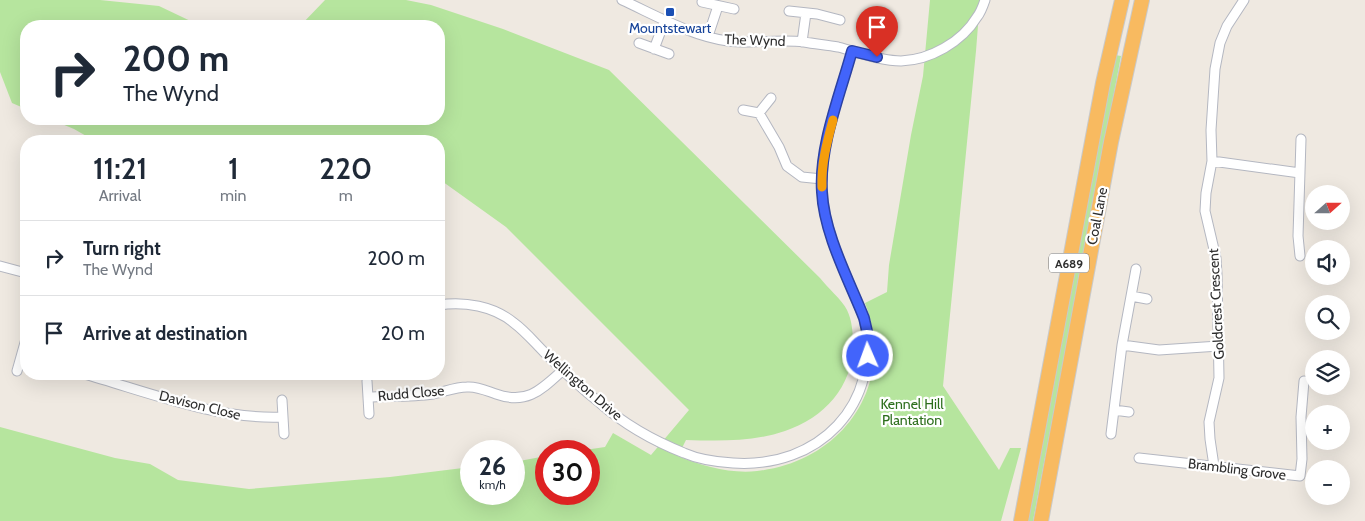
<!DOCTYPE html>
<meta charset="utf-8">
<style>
:root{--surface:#fff;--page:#f6f6f7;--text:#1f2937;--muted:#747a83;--line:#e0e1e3}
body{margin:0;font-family:Cabin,sans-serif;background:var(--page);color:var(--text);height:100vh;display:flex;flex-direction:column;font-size:19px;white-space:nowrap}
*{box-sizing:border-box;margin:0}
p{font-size:16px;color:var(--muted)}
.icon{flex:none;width:28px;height:28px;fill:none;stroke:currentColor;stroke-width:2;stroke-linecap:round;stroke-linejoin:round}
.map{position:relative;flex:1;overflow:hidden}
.panel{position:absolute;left:20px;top:135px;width:425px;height:245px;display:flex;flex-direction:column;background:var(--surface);border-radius:20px;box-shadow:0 5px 20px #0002}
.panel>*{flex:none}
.banner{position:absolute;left:20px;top:20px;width:425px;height:105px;border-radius:20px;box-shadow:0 5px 20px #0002;background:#fff;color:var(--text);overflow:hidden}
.needle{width:32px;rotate:69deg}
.fabs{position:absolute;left:1305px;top:185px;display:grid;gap:10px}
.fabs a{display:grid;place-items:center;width:45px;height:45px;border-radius:50%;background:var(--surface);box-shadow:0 5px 20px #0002;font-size:25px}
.speed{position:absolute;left:460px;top:440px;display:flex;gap:10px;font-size:25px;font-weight:700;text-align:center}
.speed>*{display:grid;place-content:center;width:65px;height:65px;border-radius:50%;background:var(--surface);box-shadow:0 5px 20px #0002;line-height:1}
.speed small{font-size:12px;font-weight:400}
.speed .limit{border:8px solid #d22;background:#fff;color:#111}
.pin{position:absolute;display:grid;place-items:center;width:42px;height:42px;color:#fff;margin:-51px -21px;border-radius:50% 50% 50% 0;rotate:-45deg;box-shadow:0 0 5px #0007}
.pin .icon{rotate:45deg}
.me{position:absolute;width:55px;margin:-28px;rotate:358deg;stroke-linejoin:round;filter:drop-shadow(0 0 4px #0008)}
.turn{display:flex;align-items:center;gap:18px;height:105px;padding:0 20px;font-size:22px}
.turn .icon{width:65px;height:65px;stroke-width:2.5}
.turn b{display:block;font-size:35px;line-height:42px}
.eta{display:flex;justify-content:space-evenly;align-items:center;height:85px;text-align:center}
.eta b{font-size:30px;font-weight:600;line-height:35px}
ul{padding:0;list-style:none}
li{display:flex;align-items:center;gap:15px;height:75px;padding:0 20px;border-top:1px solid var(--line)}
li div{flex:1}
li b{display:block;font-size:19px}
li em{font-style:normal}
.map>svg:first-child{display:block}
</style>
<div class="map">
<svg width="1365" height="521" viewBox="0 0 1365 521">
<rect width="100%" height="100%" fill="#efe9e1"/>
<path fill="#b6e59e" d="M 0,0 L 100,0 L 159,6 L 201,26 L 26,26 L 26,109 L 12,103 L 0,72 Z
M 325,0 L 406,0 L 431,5 L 503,29 L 609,70 L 820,278 C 827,287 842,300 847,310 C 852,320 853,333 853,344 C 853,387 824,418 785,431 C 753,442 719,441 686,440 L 678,456 C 702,466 731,474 757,471 C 842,462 897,385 865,303 L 887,292 L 889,265 L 911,135 L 923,76 L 930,0 L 980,0 L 976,51 L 943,386 L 999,470 L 1010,448 L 1021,448 L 1001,521 L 0,521 L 0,427 L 115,458 L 150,464 L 178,480 L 249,489 L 390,477 L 471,467 L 471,494 L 514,494 L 514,462 L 546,456 L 546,494 L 589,494 L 589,451 L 578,451 L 605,447 L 613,433 L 651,455 L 689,410 L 506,227 L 439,179 L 439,141 L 95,141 L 74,129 L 50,119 L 439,119 L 439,26 L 300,26 Z
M 1115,55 L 1121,56 L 1033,521 L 1026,521 Z"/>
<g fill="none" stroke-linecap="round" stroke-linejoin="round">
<defs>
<path id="minor" d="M 622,0 C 655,15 691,36 728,41 C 753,44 779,39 804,42 C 815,44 827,45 838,47 C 858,52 880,61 901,61 C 930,60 962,42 977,17 C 981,12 983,6 985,0
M 702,2 L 734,9
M 789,11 L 817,14 L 840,20
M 708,36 L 718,6
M 802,42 L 806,13
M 639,43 L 669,54
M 654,49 L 665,20
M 743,110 L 759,113 L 771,98
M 759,113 L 779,147 L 787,166 L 802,177 L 822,179
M 1212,161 L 1300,173
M 1300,256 L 1298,236 L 1301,139
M 0,266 L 26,273
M 1131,296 L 1147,299
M 439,305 C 464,301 494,306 514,323 C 525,331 534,342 544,352 C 562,370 580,387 600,403 C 625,425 654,441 684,453 C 700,460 716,462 733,463 C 818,469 883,405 864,318 C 849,280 824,234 822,192 C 819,146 840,95 852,51
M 1122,345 L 1159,350 L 1219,346
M 17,371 L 26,339
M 84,374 C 148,392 217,420 283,417
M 367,381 L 369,414
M 368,397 C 389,396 412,397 433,394 C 444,392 455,387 467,387 C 477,386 487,391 496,394 C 527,405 541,390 563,370
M 282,400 L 284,434
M 1114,410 L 1129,412
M 1111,434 L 1122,345 L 1136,269
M 1139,458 L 1300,476 L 1302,459 L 1301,417 L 1304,381
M 1214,466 L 1210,439 L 1209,422 L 1219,378 L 1217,274 L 1216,258 L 1205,211 L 1206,193 L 1212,161 L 1211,130 L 1215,69 L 1220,43 L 1227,26 L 1244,0"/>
<path id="trunk" d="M 1021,521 L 1103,83 L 1122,0
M 1041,521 L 1111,142 L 1142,0"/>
</defs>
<use href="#minor" stroke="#b4b7c1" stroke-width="11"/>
<use href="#trunk" stroke="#c9c9c9" stroke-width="16"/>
<use href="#minor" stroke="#fff" stroke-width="9"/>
<use href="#trunk" stroke="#f8ba60" stroke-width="14"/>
</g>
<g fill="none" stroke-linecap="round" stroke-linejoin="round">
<defs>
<path id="route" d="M 868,356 L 867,331 L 864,318 C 849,280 824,234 822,192 C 819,146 840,95 852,51 L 877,57"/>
</defs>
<use href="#route" stroke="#2b41a3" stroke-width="12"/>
<use href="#route" stroke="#4264fb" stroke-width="9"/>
<path stroke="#f59e0b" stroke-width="9" d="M 822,187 C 821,164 827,142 833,120"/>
</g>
<rect fill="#1a4fb4" stroke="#fff" stroke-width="2" x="665" y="7" width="10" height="10" rx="2.5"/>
<g text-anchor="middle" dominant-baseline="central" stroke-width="4.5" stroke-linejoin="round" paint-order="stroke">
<rect fill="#fff" stroke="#6d6d6d" stroke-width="1" x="1049" y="253.5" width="40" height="19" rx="4"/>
<g font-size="12" font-weight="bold" fill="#2e2e2e">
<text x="1069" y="263">A689</text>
</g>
<g font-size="14" fill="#164399" stroke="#fff">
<text x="670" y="28">Mountstewart</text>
</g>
<g font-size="14" fill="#2e2e2e" stroke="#fff">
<text transform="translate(755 40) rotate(2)">The Wynd</text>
<text transform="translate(1097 216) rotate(-79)">Coal Lane</text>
<text transform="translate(1216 304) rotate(-93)">Goldcrest Crescent</text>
<text transform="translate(583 385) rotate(41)">Wellington Drive</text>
<text transform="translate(411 393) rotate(-5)">Rudd Close</text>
<text transform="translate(200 405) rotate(14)">Davison Close</text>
<text transform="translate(1237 469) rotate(7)">Brambling Grove</text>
</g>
<g font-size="14" fill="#2c6e1b" stroke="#fff">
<text x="912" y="404">Kennel Hill<tspan x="912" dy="16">Plantation</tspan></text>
</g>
</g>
</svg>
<div class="fabs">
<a><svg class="needle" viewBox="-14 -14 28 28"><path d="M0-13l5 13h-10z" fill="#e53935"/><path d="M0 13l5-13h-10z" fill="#747a83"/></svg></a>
<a><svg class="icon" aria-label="sound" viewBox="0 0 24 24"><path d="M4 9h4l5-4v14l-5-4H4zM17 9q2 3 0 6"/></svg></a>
<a><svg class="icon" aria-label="search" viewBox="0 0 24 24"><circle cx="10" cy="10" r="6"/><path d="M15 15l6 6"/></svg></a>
<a><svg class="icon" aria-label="layers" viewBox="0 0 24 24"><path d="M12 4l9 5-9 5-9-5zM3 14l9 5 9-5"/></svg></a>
<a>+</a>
<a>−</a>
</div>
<div class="speed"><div>26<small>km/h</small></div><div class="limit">30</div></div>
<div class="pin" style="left:877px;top:57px;background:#d93025"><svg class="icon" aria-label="arrive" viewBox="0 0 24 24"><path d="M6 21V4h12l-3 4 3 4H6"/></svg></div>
<svg class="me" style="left:868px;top:356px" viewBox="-20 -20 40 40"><circle r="17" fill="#4264fb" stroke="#fff" stroke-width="3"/><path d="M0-11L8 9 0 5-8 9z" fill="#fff"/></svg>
<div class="banner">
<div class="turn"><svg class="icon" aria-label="right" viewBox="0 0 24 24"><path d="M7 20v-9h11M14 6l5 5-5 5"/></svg><div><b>200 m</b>The Wynd</div></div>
</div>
<section class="panel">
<div class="eta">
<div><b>11:21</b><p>Arrival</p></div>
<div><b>1</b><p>min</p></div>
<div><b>220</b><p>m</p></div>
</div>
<ul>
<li><svg class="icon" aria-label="right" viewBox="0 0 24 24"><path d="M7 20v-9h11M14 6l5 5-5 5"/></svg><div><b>Turn right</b><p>The Wynd</p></div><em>200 m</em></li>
<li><svg class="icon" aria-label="arrive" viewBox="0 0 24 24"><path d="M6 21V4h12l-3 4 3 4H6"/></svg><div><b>Arrive at destination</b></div><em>20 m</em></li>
</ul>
</section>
</div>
